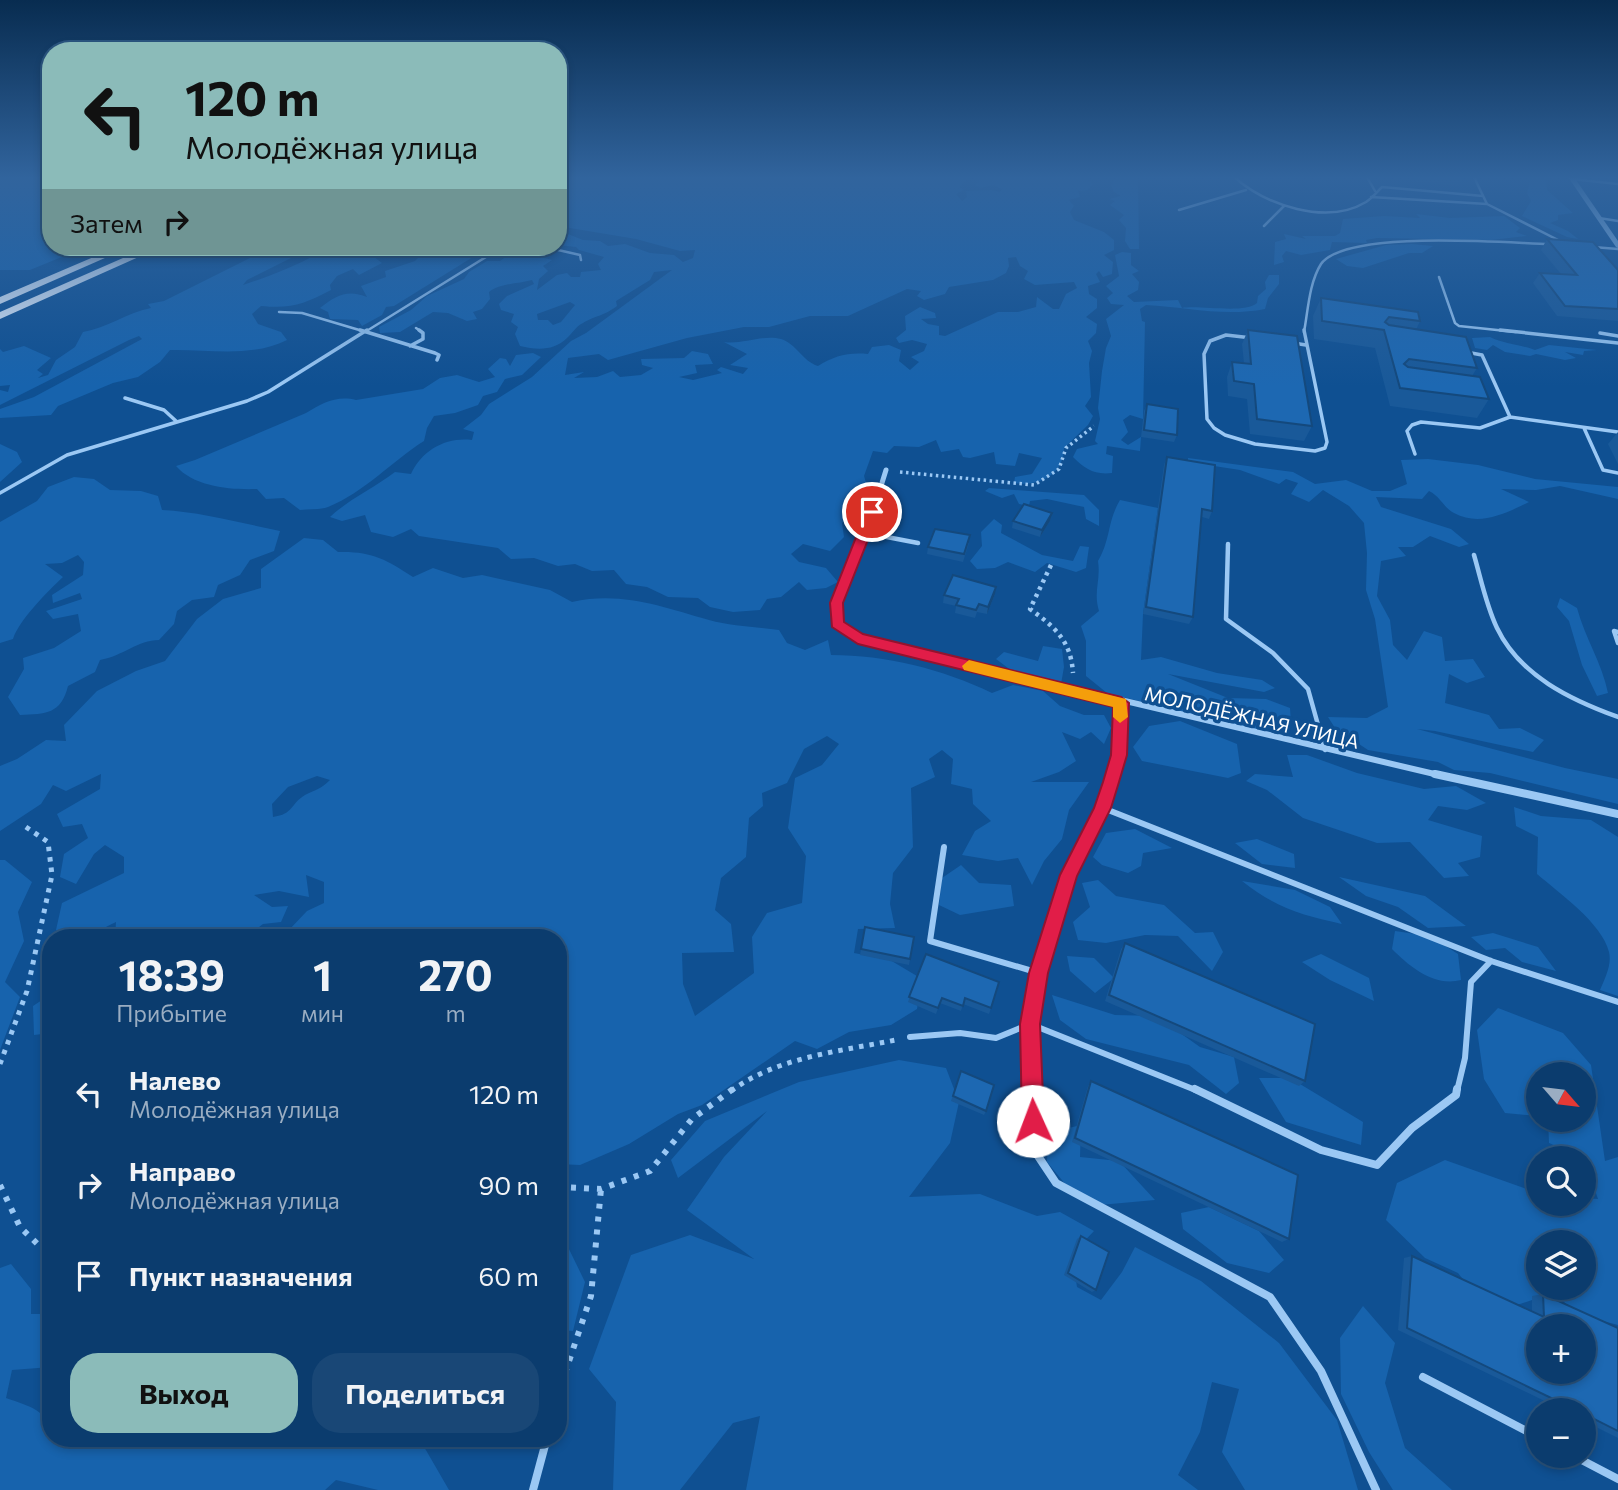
<!DOCTYPE html>
<html lang="ru">
<meta charset="utf-8">
<style>
:root{--surface:#0b3c6e;--page:#194776;--text:#f1f3f6;--muted:#9aadc2;--line:#2b5681;--accent:#8bbbb9}
body{margin:0;font-family:Commissioner,sans-serif;background:var(--page);color:var(--text);height:100vh;display:flex;flex-direction:column;font-size:26px;white-space:nowrap}
*{box-sizing:border-box;margin:0}
p{font-size:23px;color:var(--muted)}
.icon{flex:none;width:38px;height:38px;fill:none;stroke:currentColor;stroke-width:2;stroke-linecap:round;stroke-linejoin:round}
.map{position:relative;flex:1;overflow:hidden}
.side{position:absolute;left:42px;top:929px;width:525px;height:518px;display:flex;flex-direction:column;background:var(--surface);border-radius:28px;box-shadow:0 4px 10px #0003,0 0 0 2px var(--line)}
.side>*{flex:none}
.hud{position:absolute;left:42px;top:42px;width:525px;height:214px;border-radius:28px;box-shadow:0 4px 10px #0003,0 0 0 2px var(--line);background:#8bbbb9;color:#111;overflow:hidden}
.needle{width:46px;rotate:118deg}
.buttons{position:absolute;left:1526px;top:1062px;display:grid;gap:14px}
.buttons a{display:grid;place-items:center;width:70px;height:70px;border-radius:50%;background:var(--surface);box-shadow:0 4px 10px #0003,0 0 0 2px var(--line);font-size:35px}
.pin{position:absolute;display:grid;place-items:center;width:60px;height:60px;color:#fff;margin:-30px;border:4px solid #fff;border-radius:50%;box-shadow:0 2px 7px #0007}
.me{position:absolute;width:77px;margin:-38px;rotate:358deg;stroke-linejoin:round;filter:drop-shadow(0 0 5px #0008)}
.turn{display:flex;align-items:center;gap:24px;height:147px;padding:0 28px;font-size:32px}
.turn .icon{width:91px;height:91px;stroke-width:2.5}
.turn b{display:block;font-size:49px;line-height:60px}
.then{display:flex;align-items:center;height:66px;padding:0 28px;background:#0003;gap:14px;font-size:26px}
.eta{display:flex;justify-content:space-evenly;align-items:center;height:119px;text-align:center}
.eta b{font-size:42px;font-weight:700;line-height:49px}
.cta{display:flex;gap:14px;margin-top:auto;padding:14px 28px}
.cta a{flex:1;height:80px;border-radius:28px;background:var(--accent);color:#111;font-size:28px;font-weight:700;line-height:80px;text-align:center}
.cta a+a{background:var(--page);color:var(--text)}
ul{padding:0;list-style:none}
li{display:flex;align-items:center;gap:21px;height:91px;padding:0 28px}
li div{flex:1}
li b{display:block;font-size:26px}
li em{font-style:normal}
.map>svg:first-child{display:block}
</style>
<div class="map">
<svg width="1618" height="1490" viewBox="0 0 1618 1490">
<rect width="100%" height="100%" fill="#0f5092"/>
<path fill="#1763ad" fill-rule="evenodd" d="M 0,177 L 51,177 L 51,247 L 86,247 L 30,270 L 0,270 Z
M 558,177 L 969,177 L 959,187 L 964,190 L 956,194 L 962,201 L 967,197 L 966,191 L 991,190 L 1000,192 L 1002,189 L 993,185 L 981,188 L 975,185 L 979,182 L 976,177 L 1086,178 L 1093,184 L 1088,190 L 1078,191 L 1080,197 L 1069,200 L 1074,206 L 1070,212 L 1074,220 L 1104,232 L 1114,240 L 1114,250 L 1104,255 L 1113,262 L 1112,274 L 1103,277 L 1099,271 L 1096,274 L 1100,282 L 1088,286 L 1089,294 L 1097,299 L 1097,308 L 1086,317 L 1097,324 L 1096,333 L 1088,341 L 1092,351 L 1089,363 L 1091,397 L 1085,406 L 1093,416 L 1088,425 L 1064,448 C 1064,475 1038,487 1014,483 L 1015,477 L 1032,474 L 1042,458 L 1019,453 L 1015,466 L 996,464 L 994,452 L 970,458 L 963,457 L 959,449 L 941,452 L 936,440 L 919,447 L 894,446 L 887,453 L 873,451 L 864,476 L 871,499 L 842,523 L 844,537 L 830,551 L 803,544 L 791,554 L 799,562 L 826,568 L 838,582 L 826,588 L 807,590 L 799,582 L 781,597 L 767,599 L 760,610 L 733,612 L 710,607 L 698,598 L 668,597 L 647,587 L 626,584 L 614,570 L 592,571 L 575,564 L 558,566 L 534,558 L 511,559 L 498,548 L 419,536 L 411,529 L 393,537 L 371,532 L 365,515 L 342,521 L 330,517 C 349,499 374,488 395,472 L 411,474 C 422,450 446,437 472,440 L 474,432 L 463,429 L 481,415 L 489,404 L 532,377 L 571,341 L 586,333 L 672,270 L 654,272 L 650,280 L 616,301 L 617,306 C 602,317 596,315 583,323 C 575,327 573,333 567,338 C 554,351 537,350 520,346 L 515,334 L 518,327 L 511,322 L 514,314 L 501,310 L 499,304 L 507,296 L 534,284 L 532,280 C 518,284 500,283 489,292 L 490,299 L 482,309 L 473,312 L 477,319 L 467,321 L 448,313 L 433,312 L 400,332 L 380,333 L 379,327 L 411,310 L 427,296 L 464,279 L 469,272 L 487,261 L 500,261 L 510,254 L 533,255 L 552,260 L 543,266 L 548,271 L 539,279 L 537,290 L 557,275 L 567,273 L 571,277 L 580,277 L 581,272 L 601,270 L 598,264 L 604,257 L 579,250 L 576,247 L 558,245 L 558,230 L 583,240 L 600,241 L 608,246 L 625,244 L 650,253 L 674,255 L 683,262 L 693,258 L 695,250 L 680,251 L 636,239 L 558,226 ZM 1016,257 L 1020,266 L 1028,271 L 1024,279 L 1035,285 L 1074,282 L 1077,288 L 1066,294 L 1059,309 L 1053,309 L 1037,297 L 1036,307 L 1018,312 L 998,312 L 945,336 L 939,335 L 939,326 L 928,324 L 921,319 L 936,318 L 935,313 L 920,307 L 905,316 L 906,330 L 896,338 L 899,343 L 912,340 L 927,344 L 924,351 L 911,357 L 919,362 L 910,370 L 899,361 L 901,350 L 889,345 L 872,347 L 868,354 C 848,352 834,356 818,366 C 802,361 797,344 781,339 C 763,334 742,345 724,342 L 747,354 L 730,365 L 748,368 L 743,374 L 721,367 L 717,370 L 722,373 L 693,380 L 679,377 L 697,373 L 695,365 L 713,364 L 708,354 L 692,351 L 684,358 L 641,359 L 642,365 L 653,368 L 641,375 L 620,377 L 613,371 L 597,377 L 574,378 L 584,372 L 565,375 L 568,358 L 599,354 L 608,360 L 687,338 L 744,327 L 769,327 L 810,316 L 848,316 L 907,289 L 921,291 L 917,296 L 924,300 L 945,294 L 949,287 L 993,280 L 1006,273 L 1009,266 L 1008,258 ZM 570,302 L 575,305 L 561,322 L 553,325 L 548,320 L 538,320 L 537,314 Z
M 1117,177 L 1138,177 L 1139,249 L 1130,249 L 1125,241 L 1126,228 L 1119,220 L 1124,215 L 1110,205 L 1115,201 L 1109,199 L 1121,196 L 1114,192 L 1111,185 Z
M 1531,177 L 1546,177 L 1547,190 L 1573,213 L 1558,215 L 1558,220 L 1550,223 L 1568,231 L 1578,239 L 1567,237 L 1522,216 L 1531,201 L 1527,193 Z
M 1416,214 L 1450,218 L 1504,216 L 1520,228 L 1516,232 L 1527,236 L 1491,240 L 1377,238 L 1366,240 L 1367,243 L 1332,242 L 1330,250 L 1301,255 L 1286,251 L 1282,256 L 1284,262 L 1274,265 L 1275,242 L 1286,239 L 1284,234 L 1306,239 L 1302,236 L 1335,236 L 1340,233 L 1343,219 L 1384,216 L 1420,218 Z
M 1412,244 L 1433,246 L 1422,253 L 1409,253 L 1363,268 L 1347,266 L 1336,259 L 1386,245 Z
M 272,247 L 313,247 L 247,280 L 243,285 C 270,276 299,265 324,250 L 324,247 L 415,247 C 397,257 392,251 374,257 L 382,263 L 359,275 L 353,269 L 337,276 L 330,285 L 331,290 C 304,304 292,309 261,306 L 252,314 L 258,324 L 281,332 L 287,340 C 252,358 208,349 170,350 L 160,362 L 138,377 L 113,383 L 58,406 L 51,415 L 0,418 L 0,409 L 34,397 L 142,339 L 139,336 L 129,340 L 0,405 L 0,390 L 8,392 L 10,385 L 0,386 L 0,349 L 3,352 L 24,346 L 51,358 L 37,370 L 43,374 L 38,378 L 48,375 L 56,360 L 75,347 L 83,332 C 107,328 126,313 151,308 L 148,304 L 164,301 Z
M 429,247 L 479,247 L 481,252 L 394,306 L 386,307 L 382,315 L 362,326 L 358,320 L 330,319 L 328,312 L 320,308 C 336,295 348,289 367,297 L 361,286 L 386,277 L 385,271 L 415,261 Z
M 1122,252 L 1131,253 L 1131,265 L 1139,271 L 1132,274 L 1139,282 L 1138,290 L 1127,296 L 1134,302 L 1178,300 L 1182,308 C 1200,305 1245,314 1257,303 L 1258,296 L 1266,289 L 1265,282 L 1269,275 L 1279,275 L 1279,284 L 1268,298 L 1265,309 C 1225,317 1185,307 1146,305 L 1140,309 L 1142,321 L 1145,322 L 1143,419 L 1130,415 L 1123,420 L 1128,432 L 1121,440 L 1128,445 L 1141,437 L 1140,451 L 1107,446 L 1106,454 L 1113,456 L 1112,473 C 1094,475 1085,469 1073,457 L 1077,449 L 1098,444 L 1095,441 L 1100,419 L 1098,408 L 1102,371 L 1106,348 L 1111,336 L 1106,319 L 1124,305 L 1111,304 L 1107,298 L 1113,293 L 1106,286 L 1119,276 L 1115,255 Z
M 1490,337 C 1504,344 1519,344 1535,350 L 1549,345 L 1597,350 L 1584,351 L 1583,355 L 1565,352 L 1576,358 L 1565,360 L 1536,354 L 1530,356 L 1505,352 L 1493,345 L 1487,350 L 1475,348 L 1472,338 Z
M 533,353 L 541,357 L 522,375 L 505,379 L 497,392 L 483,396 L 478,405 L 455,413 L 434,416 L 427,428 L 424,441 C 392,461 365,492 328,507 C 320,510 309,509 300,510 L 284,498 L 266,499 L 257,489 C 231,490 194,487 176,466 L 195,460 L 306,413 C 322,403 337,395 356,400 L 423,389 L 440,378 L 457,375 L 479,382 L 495,377 L 488,369 L 500,358 L 506,359 L 510,366 L 516,355 Z
M 0,444 L 17,452 L 22,462 L 0,482 Z
M 1188,458 L 1293,472 L 1315,484 L 1346,480 L 1372,491 L 1390,491 L 1407,484 L 1401,460 L 1428,459 L 1478,465 L 1535,479 L 1618,487 L 1618,499 L 1560,486 L 1536,490 L 1501,489 L 1529,502 C 1506,513 1480,527 1454,513 C 1444,508 1440,496 1429,491 L 1422,499 L 1376,497 L 1381,507 L 1451,529 L 1469,544 L 1459,547 L 1430,536 L 1413,547 L 1398,547 L 1406,556 L 1381,561 L 1377,596 L 1390,620 L 1393,645 L 1407,660 L 1424,631 L 1442,637 L 1445,661 L 1473,659 L 1485,677 L 1467,683 L 1449,674 L 1445,703 L 1489,715 L 1499,729 L 1520,728 L 1544,740 L 1533,752 L 1435,731 L 1417,729 L 1565,768 L 1618,779 L 1618,804 L 1490,773 L 1454,770 L 1438,762 L 1368,750 L 1335,728 L 1328,717 L 1367,718 L 1388,707 L 1375,619 L 1366,590 L 1367,553 L 1364,523 L 1349,506 L 1323,490 L 1309,502 L 1291,494 L 1298,483 L 1286,479 L 1279,484 L 1240,470 L 1188,462 Z
M 74,477 L 94,479 L 110,490 L 141,491 L 158,496 L 162,510 C 201,512 241,523 280,531 L 274,551 L 250,560 L 240,575 L 218,585 L 214,597 L 192,600 L 177,611 L 174,624 L 159,640 C 138,640 123,656 100,660 L 95,672 L 68,686 C 61,714 46,714 20,715 L 8,697 L 24,669 L 23,658 L 54,648 L 81,631 L 78,614 L 53,619 L 46,611 L 82,599 L 80,593 L 53,603 L 52,595 L 83,575 L 84,562 L 78,555 L 62,563 L 45,564 L 63,577 C 48,591 19,620 13,639 L 0,643 L 0,522 L 37,501 L 48,487 Z
M 989,488 L 1084,495 L 1099,510 L 1099,526 L 1086,519 L 1084,507 L 1047,499 L 1030,501 L 1029,506 L 1019,504 L 1014,494 L 1002,498 L 985,491 Z
M 1120,500 L 1158,508 L 1143,614 L 1141,660 L 1161,657 L 1217,673 L 1262,680 L 1275,688 L 1264,692 L 1168,674 L 1228,698 L 1266,699 L 1290,708 L 1291,723 L 1259,731 L 1107,693 L 1086,676 L 1086,641 L 1081,626 L 1099,611 C 1093,591 1101,581 1098,561 C 1111,539 1107,522 1120,500 Z
M 994,519 L 1002,525 L 1001,533 L 1042,555 L 1073,561 L 1080,546 L 1089,547 L 1086,568 L 1076,572 L 1047,563 L 1035,572 L 1008,562 L 995,568 L 977,569 L 970,561 L 982,546 L 981,532 Z
M 304,538 L 323,540 L 338,552 C 371,551 386,559 413,577 L 433,568 L 463,578 L 482,575 L 550,590 L 572,602 C 622,591 662,607 709,620 C 731,626 756,627 779,630 L 787,643 L 805,650 L 828,640 L 831,655 C 886,655 942,669 992,693 L 1013,685 L 1043,691 L 1060,706 L 1084,715 L 1104,715 L 1111,728 L 1104,744 L 1091,732 L 1080,739 L 1062,732 L 1076,761 L 1059,772 L 1031,782 L 1089,782 L 1069,810 L 1062,839 L 1044,861 L 1032,885 L 1018,858 L 998,861 L 962,855 L 975,831 L 991,821 L 973,804 L 972,789 L 951,784 L 953,759 L 942,750 L 929,759 L 935,777 L 911,788 L 913,847 L 893,873 L 890,904 L 895,928 L 858,929 L 854,953 L 890,960 L 922,979 L 917,1009 L 891,1025 L 849,1032 L 817,1049 L 795,1041 L 702,1105 L 678,1114 L 629,1144 L 580,1165 L 558,1164 L 558,938 L 311,938 L 288,931 L 307,911 L 324,903 L 324,882 L 306,875 L 309,897 L 279,891 L 254,895 L 272,907 L 288,906 L 281,922 L 263,924 L 244,938 L 115,938 L 116,922 C 92,933 81,945 56,930 L 62,903 L 124,873 L 124,857 L 105,845 L 94,854 L 76,884 L 60,877 L 64,854 L 88,838 L 82,824 L 63,827 L 57,814 L 100,789 L 101,774 L 66,791 L 53,785 L 41,804 L 0,831 L 0,766 L 17,759 L 46,740 L 66,741 L 64,725 L 97,691 L 136,671 L 165,661 L 197,619 L 223,599 L 261,588 L 261,569 ZM 827,736 L 839,744 L 822,765 L 795,778 L 788,828 L 806,856 L 802,903 L 767,913 L 752,937 L 754,973 L 695,1016 L 683,984 L 682,953 L 734,952 L 731,924 L 715,910 L 721,878 L 746,857 L 749,818 L 763,806 L 762,793 L 787,783 L 804,749 ZM 317,776 L 330,780 C 321,789 315,790 305,795 C 290,804 294,814 273,817 L 272,804 L 288,787 Z
M 1560,598 L 1577,608 C 1585,638 1602,663 1608,693 L 1597,696 L 1582,665 L 1569,621 L 1557,607 Z
M 1043,646 L 1062,649 L 1064,667 L 1061,684 L 1016,674 L 996,659 L 1004,652 L 1038,661 Z
M 1180,721 L 1237,744 L 1241,773 L 1228,778 L 1142,761 L 1133,747 L 1149,726 Z
M 1287,755 L 1307,755 L 1357,773 L 1424,789 L 1456,786 L 1486,803 L 1467,810 L 1438,806 L 1428,820 L 1482,836 L 1480,857 L 1458,863 L 1469,876 L 1444,878 L 1410,842 L 1377,843 L 1303,818 L 1267,790 L 1246,781 L 1255,774 L 1293,777 Z
M 1514,807 L 1541,816 L 1591,820 L 1618,837 L 1618,996 L 1600,990 C 1605,978 1612,965 1609,952 C 1602,923 1559,893 1537,874 L 1538,837 L 1516,826 Z
M 1135,829 L 1172,848 L 1143,853 L 1141,866 L 1128,873 L 1102,865 L 1093,857 L 1106,833 Z
M 1257,839 L 1294,854 L 1295,868 L 1262,864 L 1235,843 Z
M 0,860 L 5,860 L 32,882 L 18,912 L 24,941 L 5,982 L 20,997 L 0,1050 Z
M 961,865 L 979,883 L 1011,885 L 1014,906 L 960,915 L 939,905 L 942,878 Z
M 1339,877 L 1425,896 L 1466,926 L 1428,928 L 1398,907 L 1366,896 Z
M 1098,880 L 1116,896 L 1164,905 L 1195,933 L 1213,932 L 1223,952 L 1212,971 L 1178,936 L 1145,935 L 1106,943 L 1078,940 L 1073,922 L 1090,907 L 1082,883 Z
M 1242,881 L 1295,890 L 1330,907 L 1342,924 C 1301,915 1276,908 1242,881 Z
M 1395,931 L 1430,936 L 1458,954 L 1461,980 C 1434,987 1410,967 1392,949 Z
M 1493,933 L 1538,947 L 1556,971 L 1522,962 L 1505,948 L 1486,950 L 1471,937 Z
M 1321,954 L 1369,978 L 1374,1001 L 1330,980 L 1302,962 Z
M 1067,956 L 1094,958 L 1114,978 L 1095,993 L 1070,971 Z
M 51,994 L 51,1033 L 34,1035 L 33,1006 Z
M 1052,995 L 1115,1015 L 1156,1016 L 1200,1047 L 1234,1057 L 1239,1083 L 1226,1094 L 1189,1065 L 1086,1039 L 1060,1020 Z
M 1498,1008 L 1563,1033 L 1591,1065 L 1605,1161 L 1618,1157 L 1618,1325 L 1580,1315 L 1553,1293 L 1520,1304 L 1487,1310 L 1458,1273 L 1425,1258 L 1386,1220 L 1397,1183 L 1445,1160 L 1538,1193 L 1538,1204 L 1584,1204 L 1584,1198 L 1598,1199 L 1584,1158 L 1549,1143 L 1548,1120 L 1584,1120 L 1584,1074 L 1538,1074 L 1538,1116 L 1505,1113 L 1484,1079 L 1477,1030 ZM 1538,1242 L 1584,1242 L 1584,1288 L 1538,1288 Z
M 899,1060 L 946,1068 L 959,1102 L 950,1143 L 909,1197 L 980,1194 L 1037,1216 L 1060,1212 L 1094,1231 L 1072,1254 L 1077,1287 L 1101,1300 L 1122,1272 L 1135,1247 L 1201,1281 L 1279,1343 L 1337,1420 L 1358,1490 L 1245,1490 L 1222,1452 L 1239,1389 L 1212,1382 L 1200,1432 L 1178,1475 L 1198,1490 L 746,1490 L 760,1416 L 733,1423 L 680,1490 L 613,1490 L 616,1402 L 589,1369 L 631,1255 L 690,1235 L 754,1259 L 687,1210 L 724,1157 L 767,1111 L 678,1178 L 671,1160 L 705,1121 L 799,1082 Z
M 1259,1078 L 1290,1078 L 1363,1122 L 1361,1145 L 1286,1122 Z
M 1081,1125 L 1080,1157 L 1119,1161 L 1155,1200 L 1100,1205 L 1066,1185 L 1047,1162 L 1048,1133 Z
M 1209,1207 L 1259,1231 L 1284,1260 L 1269,1273 L 1227,1263 L 1183,1229 L 1181,1213 Z
M 567,1245 L 585,1282 L 573,1331 L 558,1330 L 558,1250 Z
M 11,1264 L 31,1289 L 31,1314 L 51,1314 L 51,1367 L 12,1370 L 6,1398 C 28,1406 51,1410 51,1438 L 430,1439 L 423,1445 L 449,1490 L 378,1490 L 336,1480 L 325,1490 L 0,1490 L 0,1268 Z
M 1363,1306 L 1395,1343 L 1385,1383 L 1405,1448 L 1452,1490 L 1393,1490 L 1369,1452 L 1341,1394 L 1340,1338 Z"/>
<g fill="none" stroke-linecap="round" stroke-linejoin="round">
<path stroke="#9bc8f4" stroke-width="3.5" stroke-dasharray="2.5 3.5" stroke-linecap="butt" d="M 900,472 L 1034,485 L 1059,469 L 1066,448 L 1094,426"/>
<path stroke="#9bc8f4" stroke-width="4.5" stroke-dasharray="3.5 4.5" stroke-linecap="butt" d="M 1051,565 L 1030,609 C 1055,627 1071,641 1073,673"/>
<path stroke="#9bc8f4" stroke-width="5" stroke-dasharray="4.5 6" stroke-linecap="butt" d="M 0,1064 L 27,991 L 52,875 L 48,842 L 23,825
M 731,1091 C 777,1057 841,1051 896,1040"/>
<path stroke="#9bc8f4" stroke-width="6" stroke-dasharray="5 8" stroke-linecap="butt" d="M 0,1185 L 20,1227 L 51,1257
M 558,1187 L 601,1189 L 650,1171 L 692,1119 L 733,1089
M 565,1373 L 591,1296 L 601,1189"/>
<path stroke="#9bc8f4" stroke-width="2.5" d="M 1234,177 C 1266,205 1326,226 1366,202 C 1372,198 1377,192 1382,187 L 1483,196
M 1367,177 L 1375,191
M 1474,177 L 1487,204 L 1564,243
M 1572,179 L 1618,184
M 1371,197 L 1487,204
M 1179,210 L 1246,190
M 1599,218 L 1618,221
M 1264,226 L 1284,206
M 545,247 L 580,255 L 581,260
M 1593,247 L 1618,249
M 1439,277 L 1455,323 L 1459,326 L 1516,332
M 279,312 L 302,313 L 366,332
M 416,328 L 422,332
M 365,332 L 502,247
M 1304,332 C 1308,311 1309,283 1321,264 C 1346,229 1506,243 1549,244"/>
<path stroke="#9bc8f4" stroke-width="3.5" d="M 360,330 L 435,353 L 439,355 L 437,360
M 1500,330 L 1618,343
M 1600,333 L 1618,336
M 1252,338 L 1226,335 L 1210,341 L 1204,354 L 1207,419 L 1214,428 L 1225,435 L 1255,444 L 1315,451 L 1325,448 L 1327,442 L 1304,330
M 1293,343 L 1306,345
M 410,346 L 423,339 L 423,333 L 419,330
M 1466,352 L 1482,355 L 1510,417
M 125,398 L 164,410 L 176,421
M 1584,428 L 1603,470 L 1618,473
M 1415,454 L 1407,431 L 1412,425 L 1421,422 L 1480,428 L 1510,417 L 1618,432
M 0,493 L 67,455 L 247,401 L 268,392 L 367,330"/>
<path stroke="#9bc8f4" stroke-width="4.5" d="M 866,533 L 918,543
M 1228,544 L 1226,619 L 1273,653 L 1308,689 L 1325,750
M 1474,555 C 1481,579 1486,605 1497,628 C 1520,676 1571,700 1618,717
M 1618,632 L 1614,631 L 1618,643
M 1113,776 L 1119,755 L 1121,703"/>
<path stroke="#9bc8f4" stroke-width="6" d="M 1103,808 L 1491,961 L 1618,1002
M 944,847 L 930,941 L 1039,973
M 910,1037 L 960,1033 L 996,1038 L 1030,1024 L 1198,1091
M 1032,1091 L 1030,1024 L 1039,973 L 1069,875 L 1103,808 L 1113,774
M 1457,1091 L 1465,1058 L 1471,982 L 1491,961"/>
<path stroke="#9bc8f4" stroke-width="8" d="M 1032,1089 L 1038,1156 L 1056,1183 L 1270,1297 L 1321,1371 L 1376,1490
M 1195,1089 L 1321,1150 L 1377,1165 L 1412,1128 L 1456,1095 L 1457,1089
M 1423,1377 L 1538,1437
M 558,1395 L 560,1387
M 1574,1456 L 1618,1479
M 533,1490 L 547,1438"/>
<path stroke="#9bc8f4" stroke-width="5" d="M 868,528 L 886,470"/>
<path stroke="#9bc8f4" stroke-width="6" d="M 868,526 L 836,603 L 837,624 L 858,638 L 1443,776"/>
<path stroke="#9bc8f4" stroke-width="8" d="M 1435,774 L 1618,814"/>
<path fill="#9bc8f4" fill-rule="evenodd" d="M 1568,177 L 1574,177 L 1618,241 L 1618,248 L 1616,247 Z"/>
<path fill="#e8f2ff" fill-rule="evenodd" d="M 117,247 L 130,247 L 0,304 L 0,297 Z
M 148,247 L 161,247 L 0,319 L 0,312 Z"/>
</g>
<path fill="#195999" d="M 1414,177 L 1463,177 L 1459,186 L 1417,182 Z
M 1547,239 L 1618,270 L 1618,321 L 1557,316 L 1533,283 L 1540,273 L 1561,274 L 1541,250 Z
M 1321,298 L 1420,321 L 1416,330 L 1477,368 L 1472,376 L 1489,399 L 1477,418 L 1390,406 L 1375,348 L 1314,339 L 1313,316 Z
M 1248,330 L 1312,426 L 1304,441 L 1250,434 L 1247,399 L 1228,396 L 1227,377 L 1232,362 L 1244,363 L 1242,344 Z
M 1147,404 L 1177,435 L 1174,442 L 1141,437 L 1144,411 Z
M 1618,432 L 1618,464 L 1608,444 Z
M 1167,457 L 1212,511 L 1209,519 L 1202,517 L 1193,617 L 1189,624 L 1143,614 L 1164,465 Z
M 1052,513 L 1050,521 L 1040,537 L 1012,528 L 1013,521 Z
M 969,543 L 963,562 L 927,554 L 928,547 Z
M 995,594 L 987,614 L 977,612 L 975,618 L 955,613 L 956,606 L 943,603 L 944,595 Z
M 914,937 L 909,965 L 860,955 L 861,949 Z
M 1125,943 L 1305,1081 L 1299,1086 L 1105,1001 L 1121,949 Z
M 926,954 L 991,1008 L 989,1014 L 963,1004 L 961,1011 L 940,1003 L 936,1014 L 908,1002 Z
M 961,1071 L 986,1111 L 984,1115 L 951,1101 Z
M 1091,1081 L 1289,1239 L 1282,1242 L 1072,1142 L 1088,1086 Z
M 1081,1236 L 1096,1290 L 1092,1292 L 1064,1275 L 1077,1239 Z
M 1412,1256 L 1532,1312 L 1532,1296 L 1543,1294 L 1618,1328 L 1618,1438 L 1584,1421 L 1584,1410 L 1563,1410 L 1398,1330 L 1404,1258 Z"/>
<path fill="#14497d" d="M 1052,513 L 1050,521 L 1040,537 L 1042,530 Z
M 996,587 L 995,594 L 987,614 L 988,607 Z"/>
<path fill="#1d68b2" stroke="#14497d" stroke-width="2" fill-rule="evenodd" d="M 1547,239 L 1593,242 L 1618,270 L 1618,309 L 1565,306 L 1540,273 L 1577,275 Z
M 1321,298 L 1418,312 L 1420,321 L 1389,317 L 1385,322 L 1389,325 L 1466,337 L 1477,368 L 1409,359 L 1404,364 L 1408,367 L 1480,377 L 1489,399 L 1400,388 L 1384,330 L 1322,321 Z
M 1248,330 L 1297,336 L 1312,426 L 1257,419 L 1254,384 L 1234,381 L 1232,362 L 1251,364 Z
M 1147,404 L 1178,409 L 1177,435 L 1144,430 Z
M 1167,457 L 1215,465 L 1212,511 L 1202,509 L 1193,617 L 1146,607 Z
M 1024,504 L 1052,513 L 1042,530 L 1013,521 Z
M 935,529 L 970,535 L 964,554 L 928,547 Z
M 953,575 L 996,587 L 988,607 L 979,604 L 976,610 L 956,605 L 959,599 L 944,595 Z
M 865,927 L 914,937 L 910,959 L 861,949 Z
M 1125,943 L 1315,1024 L 1305,1081 L 1109,995 Z
M 926,954 L 999,982 L 991,1008 L 965,998 L 963,1006 L 942,998 L 938,1008 L 909,997 Z
M 961,1071 L 994,1085 L 986,1111 L 953,1096 Z
M 1091,1081 L 1298,1175 L 1289,1239 L 1075,1138 Z
M 1081,1236 L 1109,1252 L 1096,1290 L 1068,1273 Z
M 1412,1256 L 1544,1317 L 1543,1294 L 1618,1328 L 1618,1431 L 1584,1414 L 1584,1410 L 1576,1410 L 1407,1328 ZM 1538,1326 L 1584,1326 L 1584,1372 L 1538,1372 Z"/>
<linearGradient id="sky" x2="0" y2="1"><stop stop-color="#082c50"/><stop offset="0.46" stop-color="#31649d"/><stop offset="1" stop-color="#31649d" stop-opacity="0"/></linearGradient>
<rect width="1618" height="386" fill="url(#sky)"/>
<path fill="#e11d48" stroke="#92132f" stroke-width="2" d="M 872,508 L 879,512 L 843,603 L 844,622 L 863,634 L 1121,697 L 1129,703 L 1127,755 L 1119,782 L 1111,808 L 1077,876 L 1048,973 L 1040,1024 L 1044,1121 L 1041,1128 L 1033,1131 L 1026,1128 L 1022,1121 L 1020,1024 L 1029,973 L 1060,875 L 1094,808 L 1103,782 L 1111,755 L 1113,707 L 858,644 L 832,627 L 830,603 L 866,512 Z"/>
<path fill="#f59e0b" d="M 969,660 L 1126,699 L 1128,717 L 1120,723 L 1113,717 L 1113,707 L 964,670 L 962,666 Z"/>
<g text-anchor="middle" dominant-baseline="central" stroke-width="7" stroke-linejoin="round" paint-order="stroke">
<g font-size="19" fill="#fff" stroke="#0f5092">
<text transform="translate(1252 717) rotate(13)">МОЛОДЁЖНАЯ УЛИЦА</text>
</g>
</g>
</svg>
<div class="buttons">
<a><svg class="needle" viewBox="-14 -14 28 28"><path d="M0-13l5 13h-10z" fill="#e53935"/><path d="M0 13l5-13h-10z" fill="#9aadc2"/></svg></a>
<a><svg class="icon" aria-label="search" viewBox="0 0 24 24"><circle cx="10" cy="10" r="6"/><path d="M15 15l6 6"/></svg></a>
<a><svg class="icon" aria-label="layers" viewBox="0 0 24 24"><path d="M12 4l9 5-9 5-9-5zM3 14l9 5 9-5"/></svg></a>
<a>+</a>
<a>−</a>
</div>
<div class="pin" style="left:872px;top:512px;background:#d93025"><svg class="icon" aria-label="arrive" viewBox="0 0 24 24"><path d="M6 21V4h12l-3 4 3 4H6"/></svg></div>
<svg class="me" style="left:1033px;top:1121px" viewBox="-20 -20 40 40"><circle r="19" fill="#fff"/><path d="M0-13L10 11 0 6-10 11z" fill="#e11d48"/></svg>
<div class="hud">
<div class="turn"><svg class="icon" aria-label="left" viewBox="0 0 24 24"><path d="M17 20v-9H6M10 6l-5 5 5 5"/></svg><div><b>120 m</b>Молодёжная улица</div></div>
<div class="then">Затем<svg class="icon" aria-label="right" viewBox="0 0 24 24"><path d="M7 20v-9h11M14 6l5 5-5 5"/></svg></div>
</div>
<section class="side">
<div class="eta">
<div><b>18:39</b><p>Прибытие</p></div>
<div><b>1</b><p>мин</p></div>
<div><b>270</b><p>m</p></div>
</div>
<ul>
<li><svg class="icon" aria-label="left" viewBox="0 0 24 24"><path d="M17 20v-9H6M10 6l-5 5 5 5"/></svg><div><b>Налево</b><p>Молодёжная улица</p></div><em>120 m</em></li>
<li><svg class="icon" aria-label="right" viewBox="0 0 24 24"><path d="M7 20v-9h11M14 6l5 5-5 5"/></svg><div><b>Направо</b><p>Молодёжная улица</p></div><em>90 m</em></li>
<li><svg class="icon" aria-label="arrive" viewBox="0 0 24 24"><path d="M6 21V4h12l-3 4 3 4H6"/></svg><div><b>Пункт назначения</b></div><em>60 m</em></li>
</ul>
<div class="cta"><a>Выход</a><a>Поделиться</a></div>
</section>
</div>
